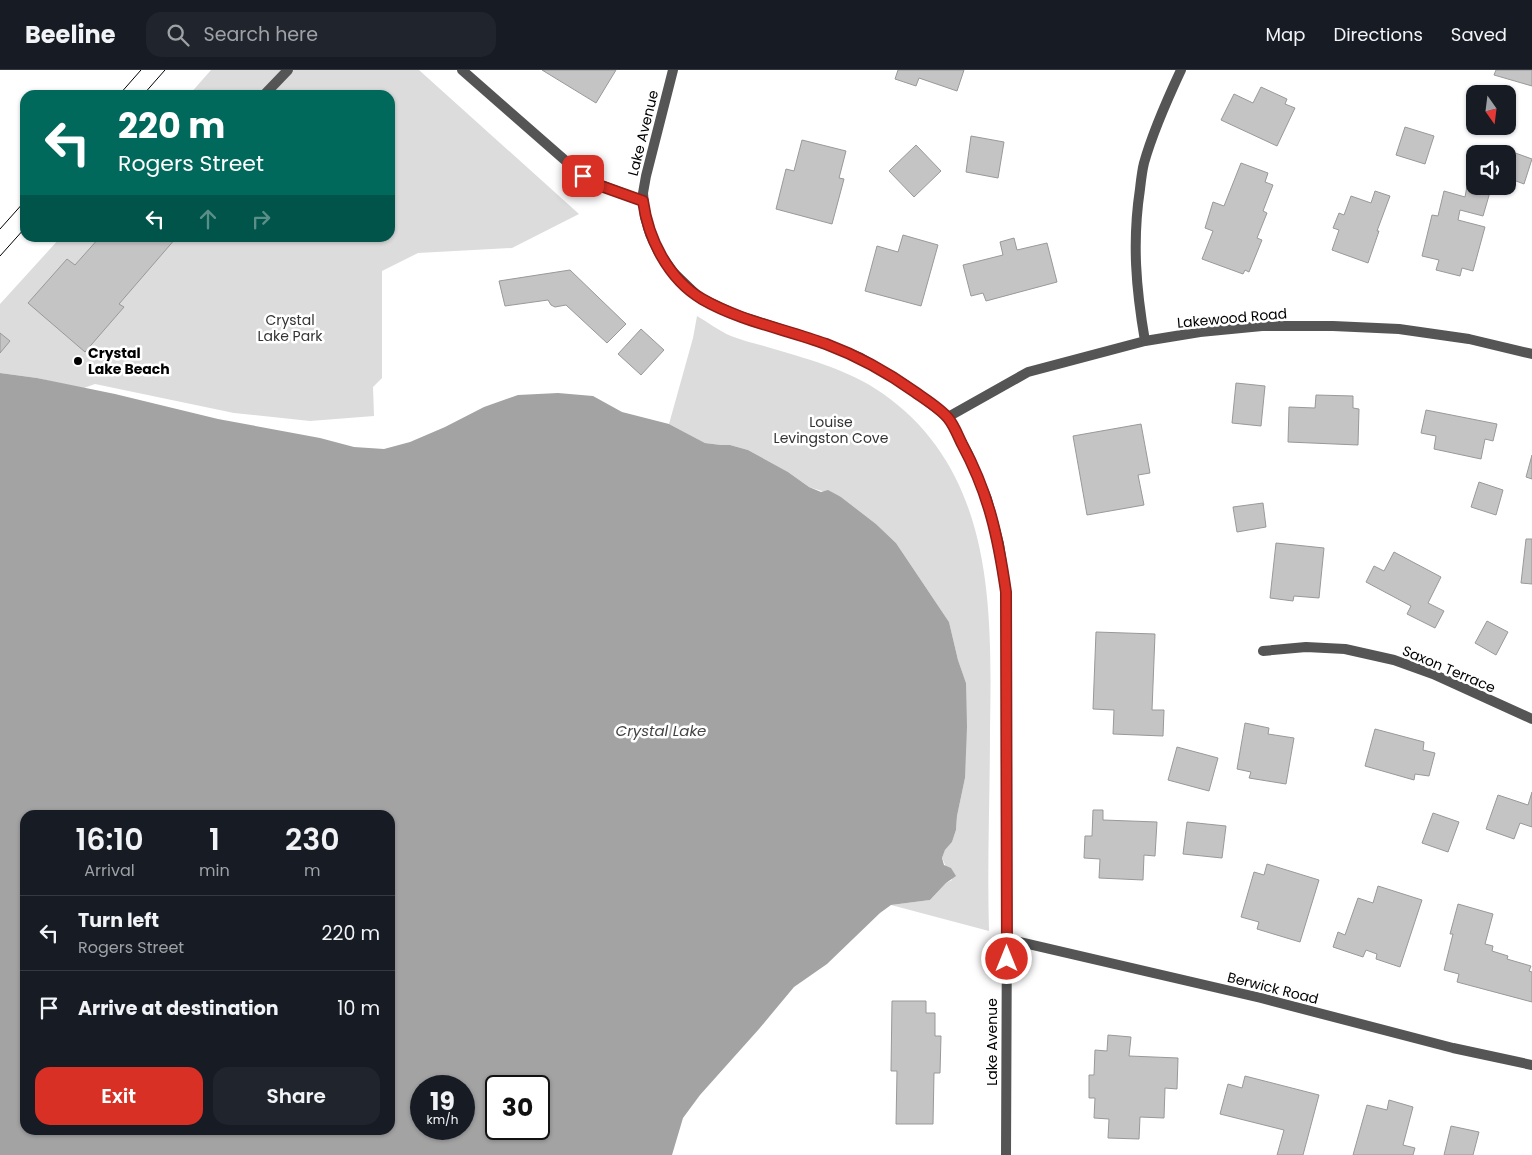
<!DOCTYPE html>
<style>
:root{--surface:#171b24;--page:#20242c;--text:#f1f3f6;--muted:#9ea1a6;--line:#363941;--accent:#d93025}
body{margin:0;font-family:Poppins,sans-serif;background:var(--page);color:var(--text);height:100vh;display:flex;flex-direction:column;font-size:19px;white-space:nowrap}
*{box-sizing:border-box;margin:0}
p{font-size:16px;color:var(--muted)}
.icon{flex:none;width:28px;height:28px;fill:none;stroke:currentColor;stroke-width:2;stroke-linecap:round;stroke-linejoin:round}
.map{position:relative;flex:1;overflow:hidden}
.drawer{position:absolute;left:20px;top:740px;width:375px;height:325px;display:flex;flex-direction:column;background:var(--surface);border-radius:15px;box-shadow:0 1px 4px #0004}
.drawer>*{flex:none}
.hud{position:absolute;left:20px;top:20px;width:375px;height:152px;border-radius:15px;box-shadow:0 1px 4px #0004;background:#00695c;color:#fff;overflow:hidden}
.needle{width:32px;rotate:166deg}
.tools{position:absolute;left:1466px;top:15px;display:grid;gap:10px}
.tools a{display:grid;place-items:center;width:50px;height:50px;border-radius:10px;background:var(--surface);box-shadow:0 1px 4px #0004;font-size:25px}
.speed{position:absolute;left:410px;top:1005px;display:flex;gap:10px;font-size:25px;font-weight:700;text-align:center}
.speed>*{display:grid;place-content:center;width:65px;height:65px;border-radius:50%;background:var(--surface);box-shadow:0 1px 4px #0004;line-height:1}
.speed small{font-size:12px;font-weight:400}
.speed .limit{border:2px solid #111;border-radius:8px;background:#fff;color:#111}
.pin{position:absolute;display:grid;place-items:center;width:42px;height:42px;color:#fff;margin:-21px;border-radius:10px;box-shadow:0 2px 8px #0006}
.me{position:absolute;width:55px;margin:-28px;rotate:0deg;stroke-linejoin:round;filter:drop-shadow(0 0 4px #0008)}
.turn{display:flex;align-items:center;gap:18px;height:105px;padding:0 15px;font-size:22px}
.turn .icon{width:65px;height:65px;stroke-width:2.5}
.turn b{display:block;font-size:35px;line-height:42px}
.lanes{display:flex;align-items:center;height:48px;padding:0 15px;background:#0003;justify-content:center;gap:25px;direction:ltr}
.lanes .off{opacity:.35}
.eta{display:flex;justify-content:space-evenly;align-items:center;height:85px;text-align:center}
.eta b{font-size:30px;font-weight:600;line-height:35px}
.action{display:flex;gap:10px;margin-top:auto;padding:10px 15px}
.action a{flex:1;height:58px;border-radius:15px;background:var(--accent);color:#fff;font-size:20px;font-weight:600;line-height:58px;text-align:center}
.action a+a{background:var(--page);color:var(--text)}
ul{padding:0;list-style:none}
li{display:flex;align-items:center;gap:15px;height:75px;padding:0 15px;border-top:1px solid var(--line)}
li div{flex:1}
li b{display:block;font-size:19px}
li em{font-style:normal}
header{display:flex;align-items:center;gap:30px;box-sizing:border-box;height:70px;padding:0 25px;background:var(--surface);border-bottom:1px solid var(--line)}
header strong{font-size:24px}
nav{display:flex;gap:28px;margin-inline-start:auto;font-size:18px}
.search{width:350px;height:45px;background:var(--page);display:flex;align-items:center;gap:12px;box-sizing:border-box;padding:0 18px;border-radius:15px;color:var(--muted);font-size:19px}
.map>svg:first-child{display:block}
</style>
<header>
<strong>Beeline</strong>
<div class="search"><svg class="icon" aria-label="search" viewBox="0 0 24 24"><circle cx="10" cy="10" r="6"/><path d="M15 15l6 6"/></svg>Search here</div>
<nav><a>Map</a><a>Directions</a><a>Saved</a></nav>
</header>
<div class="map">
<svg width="1532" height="1085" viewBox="0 0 1532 1085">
<rect width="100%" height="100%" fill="#fff"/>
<path fill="#dcdcdc" d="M 211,0 L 419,0 L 579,144 L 512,178 L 418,183 L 382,201 L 382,308 L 373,317 L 374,346 L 310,351 L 234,343 L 95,314 L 84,318 L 75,317 L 37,308 L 0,303 L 0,234 L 60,168 L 390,168 L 390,25 L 189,25 Z
M 697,246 C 708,252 719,261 731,266 C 741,270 753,273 764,276 C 804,288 848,299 882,323 C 994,401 992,537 990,659 C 990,726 987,793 989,861 L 891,835 L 930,830 L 946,813 L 952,810 L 942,788 L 945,780 L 952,772 L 956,760 L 957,746 L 965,708 L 966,613 L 958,590 L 949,552 L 896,473 L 876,454 L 841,427 L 809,417 L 788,402 L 748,380 L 730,375 L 721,375 L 705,373 L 669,354 L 693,268 Z"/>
<path fill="#a3a3a3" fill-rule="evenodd" d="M 0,303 L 37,308 L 115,324 L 218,349 L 320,368 L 354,377 L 384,379 L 410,372 L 445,357 L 484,337 L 518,325 L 558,323 L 593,326 L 622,342 L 669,354 L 705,373 L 721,375 L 730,375 L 748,380 L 788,402 L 809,417 L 821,422 L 828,420 L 841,427 L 876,454 L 896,473 L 949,552 L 958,590 L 966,613 L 967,657 L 965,708 L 957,746 L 956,760 L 952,772 L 945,780 L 942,788 L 944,795 L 951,798 L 956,806 L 946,813 L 930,830 L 891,835 L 880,843 L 827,894 L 794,917 L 759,959 L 700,1025 L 683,1048 L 672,1085 L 0,1085 ZM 25,745 L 390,745 L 390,1060 L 25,1060 ZM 421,1016 L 464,1016 L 464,1059 L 421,1059 ZM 496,1016 L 539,1016 L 539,1059 L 496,1059 Z"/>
<path fill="#c4c4c4" stroke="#999" d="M 542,0 L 616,0 L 596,33 Z
M 898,0 L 964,0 L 957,21 L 919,8 L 916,16 L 895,9 Z
M 1496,0 L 1532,0 L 1532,16 L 1494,5 Z
M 1261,17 L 1287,29 L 1285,34 L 1295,38 L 1277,76 L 1221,50 L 1234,24 L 1253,33 Z
M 1405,57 L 1434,66 L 1425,94 L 1396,85 Z
M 971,66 L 1004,72 L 998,108 L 966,102 Z
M 802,70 L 846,81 L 839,108 L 844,109 L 832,154 L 776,139 L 786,99 L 794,101 Z
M 916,75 L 941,101 L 914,127 L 889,101 Z
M 1507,80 L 1532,89 L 1524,114 L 1508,108 Z
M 1241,93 L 1268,103 L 1265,112 L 1273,115 L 1263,141 L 1267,143 L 1257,168 L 1262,170 L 1249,202 L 1245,200 L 1243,204 L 1202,189 L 1213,161 L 1205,158 L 1213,132 L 1224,136 Z
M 1467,116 L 1490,122 L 1483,146 L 1460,140 L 1458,150 L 1485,157 L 1473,201 L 1462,198 L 1460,206 L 1436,200 L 1439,190 L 1422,186 L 1432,145 L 1438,146 L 1444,121 L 1465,127 Z
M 1375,121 L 1390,126 L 1377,161 L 1379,161 L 1368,193 L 1332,180 L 1339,160 L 1333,158 L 1339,143 L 1344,145 L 1351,126 L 1371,133 Z
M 903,165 L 938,175 L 921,236 L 865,221 L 877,176 L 898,182 Z
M 99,168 L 176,168 L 119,234 L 124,237 L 85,282 L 28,233 L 67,189 L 75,195 Z
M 1014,168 L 1017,180 L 1047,173 L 1057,212 L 986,231 L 983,223 L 971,226 L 963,195 L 1003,185 L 1000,172 Z
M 570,200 L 626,254 L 607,273 L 566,235 L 555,237 L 551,235 L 548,230 L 505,236 L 499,211 Z
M 641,259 L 664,280 L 641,305 L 618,284 Z
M 0,263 L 10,271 L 0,283 Z
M 1236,313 L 1265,316 L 1261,356 L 1232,353 Z
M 1316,325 L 1353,326 L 1353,338 L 1359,339 L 1358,375 L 1288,372 L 1289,337 L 1315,338 Z
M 1426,340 L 1497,354 L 1493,371 L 1485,369 L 1481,389 L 1434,379 L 1436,366 L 1421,363 Z
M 1141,354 L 1150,403 L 1138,405 L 1144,435 L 1087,445 L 1073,366 Z
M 1532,385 L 1532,409 L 1526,407 Z
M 1479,412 L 1503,420 L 1496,445 L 1471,437 Z
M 1263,433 L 1266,457 L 1237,462 L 1233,437 Z
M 1526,469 L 1532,469 L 1532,514 L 1521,513 Z
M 1276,473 L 1324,478 L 1319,528 L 1294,526 L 1293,531 L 1270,528 Z
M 1394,482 L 1441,507 L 1428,533 L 1444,541 L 1435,558 L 1407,544 L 1411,536 L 1366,512 L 1374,496 L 1384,501 Z
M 1487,551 L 1508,562 L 1496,585 L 1475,573 Z
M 1096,562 L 1155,564 L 1152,640 L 1164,640 L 1163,666 L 1113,664 L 1114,640 L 1093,639 Z
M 1245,653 L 1269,658 L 1268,664 L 1294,668 L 1286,714 L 1249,708 L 1251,702 L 1237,699 Z
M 1375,659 L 1424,672 L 1423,680 L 1435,683 L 1429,706 L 1415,704 L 1414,710 L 1365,696 Z
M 1177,677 L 1218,688 L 1209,721 L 1168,710 Z
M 1532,722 L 1532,757 L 1520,753 L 1514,769 L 1486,759 L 1498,725 L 1528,735 Z
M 1093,740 L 1103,740 L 1103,750 L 1157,752 L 1155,786 L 1144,785 L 1143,810 L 1099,808 L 1100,789 L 1084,788 L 1085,766 L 1092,766 Z
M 1433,743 L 1459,752 L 1448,782 L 1422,773 Z
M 1187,752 L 1226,756 L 1222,788 L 1183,784 Z
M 1267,794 L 1319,810 L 1300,872 L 1257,859 L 1259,852 L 1241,847 L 1254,802 L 1264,805 Z
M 1378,816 L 1422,830 L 1400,897 L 1376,889 L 1377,884 L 1366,880 L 1363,887 L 1333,877 L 1338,862 L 1345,865 L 1358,828 L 1373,833 Z
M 1458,834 L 1493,844 L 1485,874 L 1493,876 L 1492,881 L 1508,886 L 1507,889 L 1531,896 L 1529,901 L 1532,902 L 1532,932 L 1457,912 L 1459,904 L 1444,900 L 1453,864 L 1450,864 Z
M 892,931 L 926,931 L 926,943 L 935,943 L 935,966 L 941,966 L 940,1003 L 934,1003 L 933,1054 L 896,1054 L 897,1001 L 891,1001 Z
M 1108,965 L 1131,967 L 1129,986 L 1178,988 L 1177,1019 L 1165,1018 L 1164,1048 L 1140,1047 L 1139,1069 L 1108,1068 L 1109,1049 L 1094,1048 L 1095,1028 L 1089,1028 L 1089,1005 L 1094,1005 L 1095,980 L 1107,981 Z
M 1245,1006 L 1319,1025 L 1303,1085 L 1277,1085 L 1284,1060 L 1220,1044 L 1228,1014 L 1242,1018 Z
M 1389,1030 L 1413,1037 L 1403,1075 L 1415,1078 L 1413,1085 L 1353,1085 L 1367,1035 L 1387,1040 Z
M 1451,1056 L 1479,1062 L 1473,1085 L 1444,1085 Z"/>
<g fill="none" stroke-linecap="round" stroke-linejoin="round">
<path stroke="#555" stroke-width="10" d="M 264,25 L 288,0"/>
<path stroke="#555" stroke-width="10" d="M 462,0 L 583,106 L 601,115 L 643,131
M 673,0 L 646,106 L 643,123 L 645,147 L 650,164 L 658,181 L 673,202 L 700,228 L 737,245 L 824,273 L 861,288 L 906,315 L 948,347 L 968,384 L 987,429 L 999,474 L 1006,522 L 1007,846 L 1006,1085
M 1145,271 C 1136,219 1132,172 1140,119 C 1141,110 1142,101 1144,93 C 1153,61 1167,30 1181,0
M 948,347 L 1028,302 L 1145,271 L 1200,262 L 1262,256 L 1333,256 L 1399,259 L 1469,269 L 1532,284
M 1263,581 L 1306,577 L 1345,579 L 1394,590 L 1433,604 L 1532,649
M 1007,869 L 1261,928 L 1453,978 L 1532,995"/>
<path stroke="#000" stroke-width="1" d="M 119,25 L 141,0
M 143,25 L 165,0
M 0,159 L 25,131
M 0,186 L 25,158"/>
</g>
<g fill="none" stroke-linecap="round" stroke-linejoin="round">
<defs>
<path id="route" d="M 583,106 L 601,116 L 643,131 C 648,168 668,209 702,229 C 740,251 785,259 826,274 C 858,286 887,302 915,322 C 925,329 941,339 948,348 C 954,355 958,366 962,374 C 989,424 998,467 1006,522 L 1007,889"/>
</defs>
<use href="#route" stroke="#8d1f18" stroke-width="12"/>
<use href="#route" stroke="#d93025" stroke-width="9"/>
</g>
<circle fill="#000" stroke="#fff" stroke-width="2" cx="78" cy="291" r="5"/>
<g text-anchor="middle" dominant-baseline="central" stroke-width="5" stroke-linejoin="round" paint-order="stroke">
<g font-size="14" fill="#000" stroke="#fff">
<text transform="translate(643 63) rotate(-76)">Lake Avenue</text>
<text transform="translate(1232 248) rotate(-5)">Lakewood Road</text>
<text transform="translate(1449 599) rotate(23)">Saxon Terrace</text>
<text transform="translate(1273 918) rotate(14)">Berwick Road</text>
<text transform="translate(992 972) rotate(-90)">Lake Avenue</text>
</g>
<g font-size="14" fill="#333" stroke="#fff">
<text x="290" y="250">Crystal<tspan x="290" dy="16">Lake Park</tspan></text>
<text x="831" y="352">Louise<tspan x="831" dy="16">Levingston Cove</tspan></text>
</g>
<g font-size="14" font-weight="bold" fill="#000" stroke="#fff" text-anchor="start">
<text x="88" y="283">Crystal<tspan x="88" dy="16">Lake Beach</tspan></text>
</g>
<g font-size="15" font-style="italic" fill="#444" stroke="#fff">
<text x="661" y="660">Crystal Lake</text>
</g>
</g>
</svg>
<div class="tools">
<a><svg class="needle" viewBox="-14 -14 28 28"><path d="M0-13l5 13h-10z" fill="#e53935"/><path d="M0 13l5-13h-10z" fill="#9ea1a6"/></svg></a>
<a><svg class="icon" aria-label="sound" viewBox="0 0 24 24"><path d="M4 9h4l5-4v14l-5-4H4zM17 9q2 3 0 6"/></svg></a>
</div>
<div class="speed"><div>19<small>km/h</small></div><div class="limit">30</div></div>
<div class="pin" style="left:583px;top:106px;background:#d93025"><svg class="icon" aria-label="arrive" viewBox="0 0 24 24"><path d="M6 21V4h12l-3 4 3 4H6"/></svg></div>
<svg class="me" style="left:1007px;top:889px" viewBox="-20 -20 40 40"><circle r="17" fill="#d93025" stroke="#fff" stroke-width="3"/><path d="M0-11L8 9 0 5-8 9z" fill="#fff"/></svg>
<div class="hud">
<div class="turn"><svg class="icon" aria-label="left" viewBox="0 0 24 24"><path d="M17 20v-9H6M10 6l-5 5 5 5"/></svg><div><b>220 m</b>Rogers Street</div></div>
<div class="lanes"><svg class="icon" aria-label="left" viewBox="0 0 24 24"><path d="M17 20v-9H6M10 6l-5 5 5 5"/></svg><svg class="icon off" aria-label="ahead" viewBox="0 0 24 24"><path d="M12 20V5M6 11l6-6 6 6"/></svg><svg class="icon off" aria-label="right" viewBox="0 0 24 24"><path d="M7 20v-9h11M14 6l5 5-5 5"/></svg></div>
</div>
<section class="drawer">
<div class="eta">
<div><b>16:10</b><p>Arrival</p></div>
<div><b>1</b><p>min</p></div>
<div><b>230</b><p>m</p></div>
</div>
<ul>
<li><svg class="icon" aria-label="left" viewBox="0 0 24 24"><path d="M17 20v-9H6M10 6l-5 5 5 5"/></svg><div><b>Turn left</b><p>Rogers Street</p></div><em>220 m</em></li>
<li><svg class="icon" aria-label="arrive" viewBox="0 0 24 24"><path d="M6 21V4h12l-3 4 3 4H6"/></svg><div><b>Arrive at destination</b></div><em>10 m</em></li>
</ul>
<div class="action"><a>Exit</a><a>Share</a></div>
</section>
</div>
